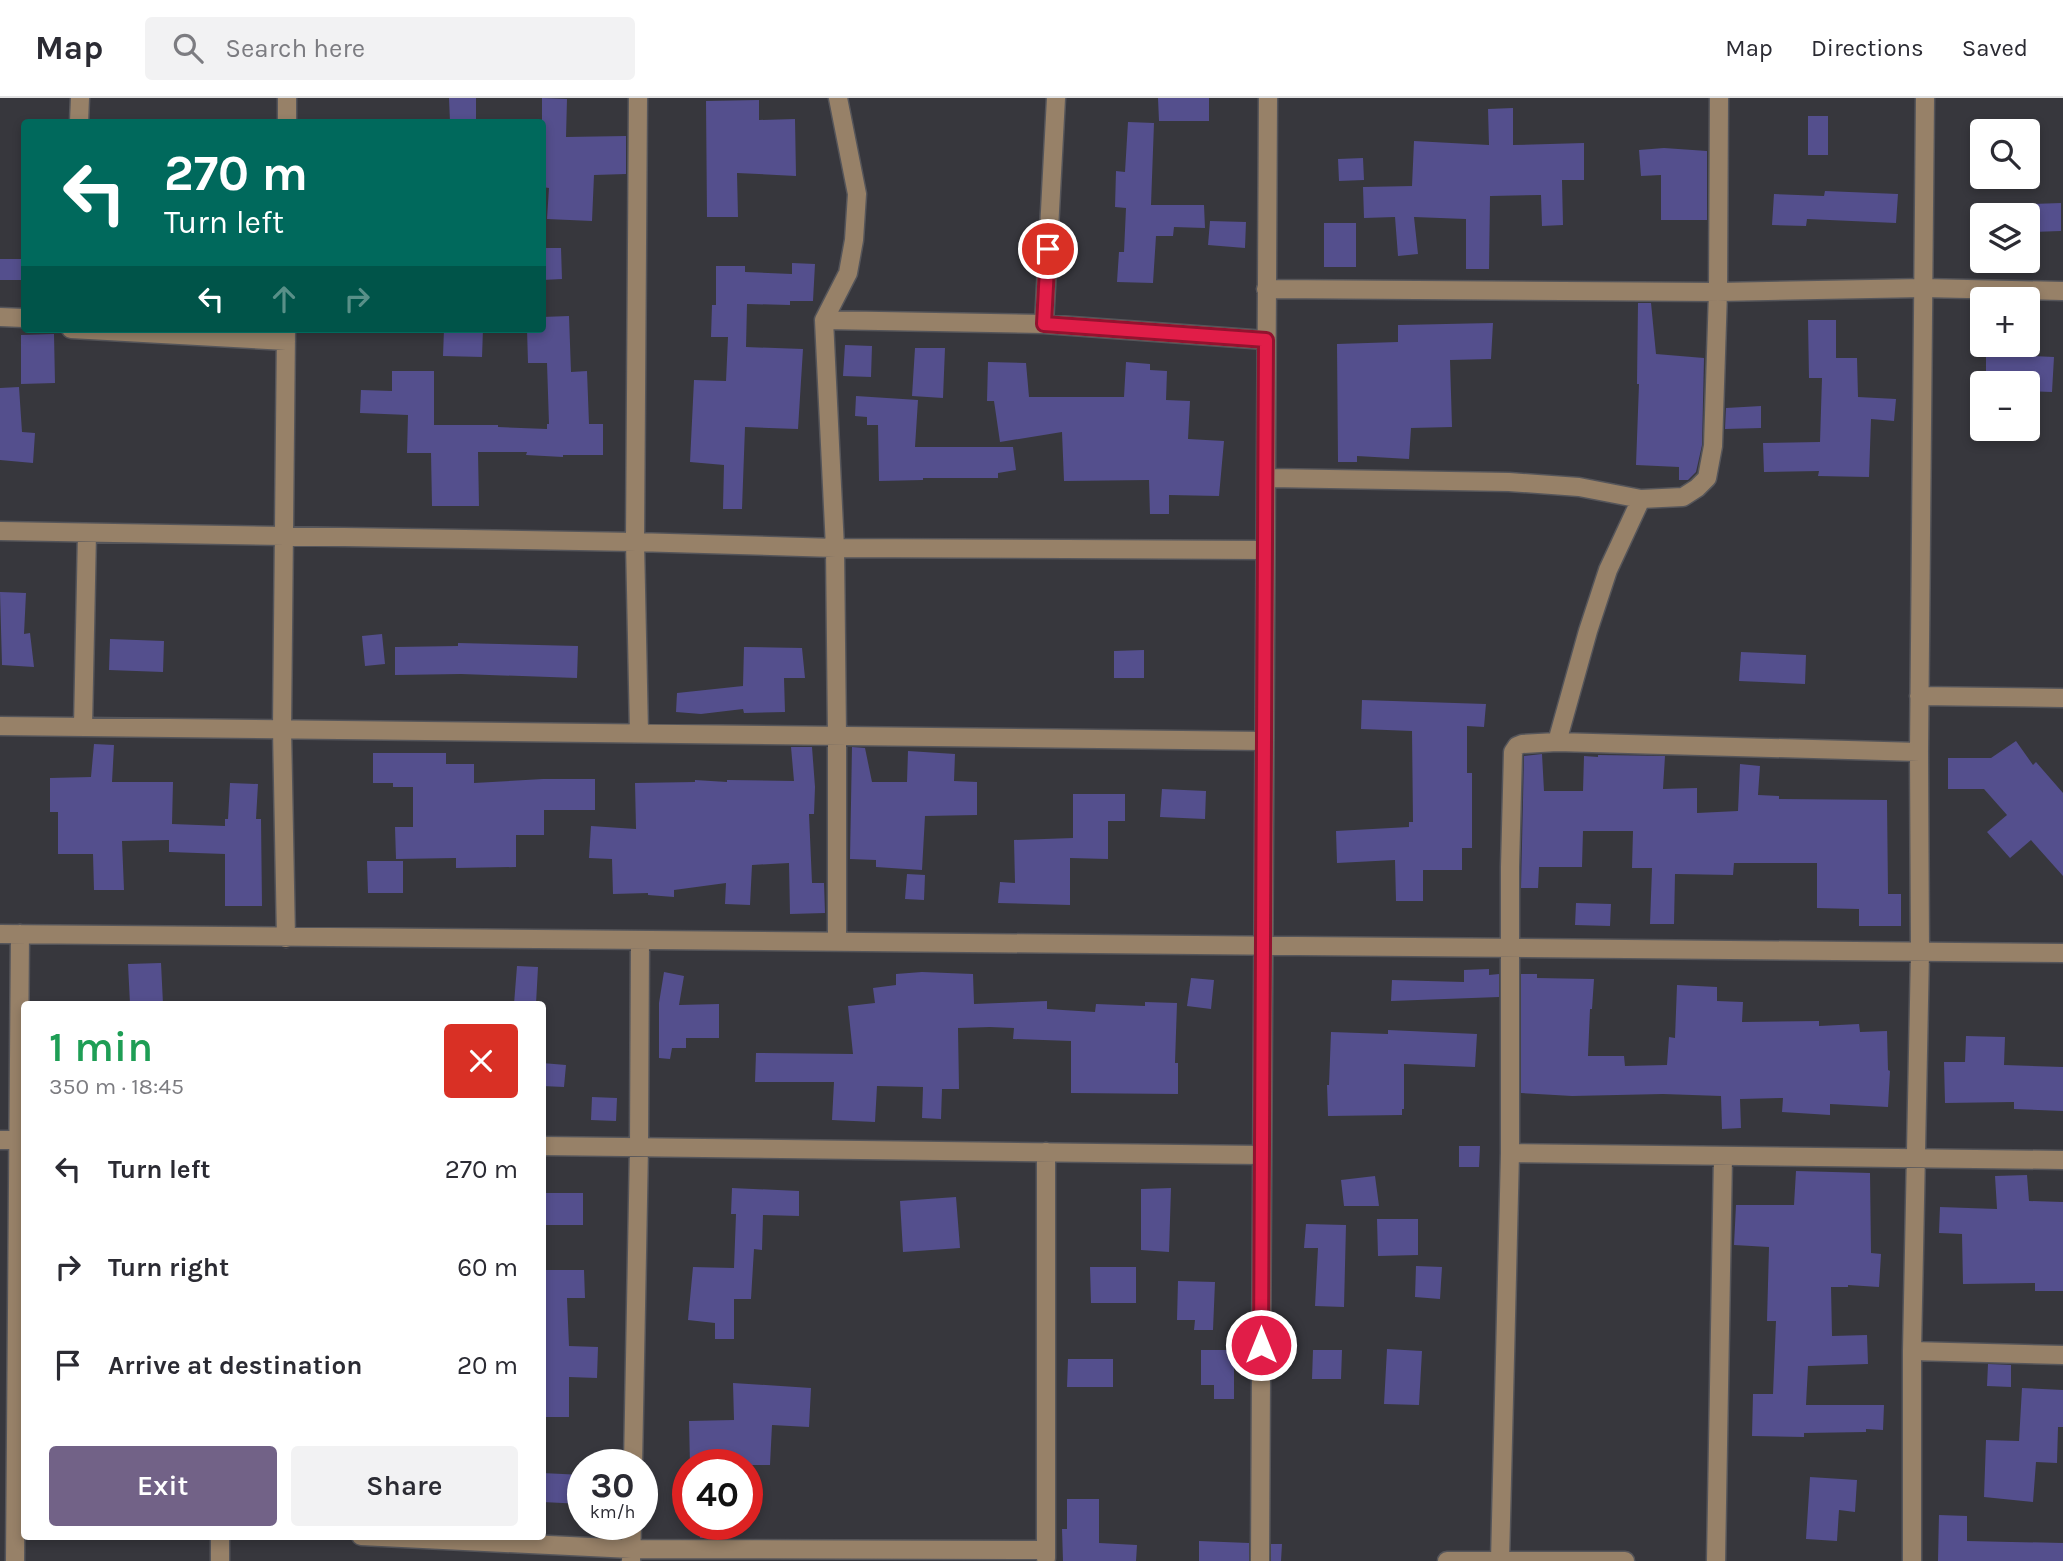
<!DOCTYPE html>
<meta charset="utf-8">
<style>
:root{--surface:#fff;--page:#f2f2f3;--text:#2b2b33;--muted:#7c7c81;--line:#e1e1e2;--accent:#726287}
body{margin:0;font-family:Karla,sans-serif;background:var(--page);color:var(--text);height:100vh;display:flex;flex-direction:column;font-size:26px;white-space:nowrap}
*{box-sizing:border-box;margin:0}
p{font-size:23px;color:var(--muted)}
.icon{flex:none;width:38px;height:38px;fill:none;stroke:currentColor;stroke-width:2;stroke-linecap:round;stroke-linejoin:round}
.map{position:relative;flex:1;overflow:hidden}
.details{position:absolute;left:21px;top:903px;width:525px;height:539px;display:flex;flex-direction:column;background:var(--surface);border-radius:7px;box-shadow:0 4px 10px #0003}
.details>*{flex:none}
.top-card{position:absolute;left:21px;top:21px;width:525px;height:214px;border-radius:7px;box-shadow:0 4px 10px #0003;background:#00695c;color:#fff;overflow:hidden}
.controls{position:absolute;left:1970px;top:21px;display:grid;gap:14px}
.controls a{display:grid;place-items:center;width:70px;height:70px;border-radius:7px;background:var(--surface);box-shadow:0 4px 10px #0003;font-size:35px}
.speed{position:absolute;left:567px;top:1351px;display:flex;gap:14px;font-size:35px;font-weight:700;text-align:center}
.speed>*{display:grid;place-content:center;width:91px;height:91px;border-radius:50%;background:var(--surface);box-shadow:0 4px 10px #0003;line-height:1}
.speed small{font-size:18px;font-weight:400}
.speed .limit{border:10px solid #d22;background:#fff;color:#111}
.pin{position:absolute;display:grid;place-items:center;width:60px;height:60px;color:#fff;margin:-30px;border:4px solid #fff;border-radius:50%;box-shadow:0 2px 7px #0007}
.me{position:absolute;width:77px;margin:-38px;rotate:0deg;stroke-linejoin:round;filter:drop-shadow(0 0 5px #0008)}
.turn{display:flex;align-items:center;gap:24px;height:147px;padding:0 28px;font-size:32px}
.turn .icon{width:91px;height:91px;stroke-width:2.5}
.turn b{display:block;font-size:49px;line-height:60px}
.lanes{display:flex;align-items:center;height:66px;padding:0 28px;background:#0003;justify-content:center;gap:35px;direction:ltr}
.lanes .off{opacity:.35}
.round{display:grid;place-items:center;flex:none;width:74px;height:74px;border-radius:7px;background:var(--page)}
.headline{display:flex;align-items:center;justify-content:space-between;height:119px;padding:0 28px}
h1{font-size:42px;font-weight:600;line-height:52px;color:#1e9e55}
.cta{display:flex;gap:14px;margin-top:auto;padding:14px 28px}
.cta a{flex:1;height:80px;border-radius:7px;background:var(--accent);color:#fff;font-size:28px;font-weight:600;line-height:80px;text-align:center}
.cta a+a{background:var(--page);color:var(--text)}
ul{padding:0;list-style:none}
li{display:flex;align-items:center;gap:21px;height:98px;padding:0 28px}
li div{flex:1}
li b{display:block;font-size:26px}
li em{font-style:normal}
header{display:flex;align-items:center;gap:42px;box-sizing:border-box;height:98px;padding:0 35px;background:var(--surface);border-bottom:2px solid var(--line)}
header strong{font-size:33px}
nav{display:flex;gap:38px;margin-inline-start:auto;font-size:24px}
.search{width:490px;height:63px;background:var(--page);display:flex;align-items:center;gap:18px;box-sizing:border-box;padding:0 24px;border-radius:7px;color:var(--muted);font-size:26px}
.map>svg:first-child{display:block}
</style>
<header>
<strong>Map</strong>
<div class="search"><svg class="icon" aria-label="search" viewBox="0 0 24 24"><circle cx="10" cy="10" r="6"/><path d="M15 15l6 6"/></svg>Search here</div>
<nav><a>Map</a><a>Directions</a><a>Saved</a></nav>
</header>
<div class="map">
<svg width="2063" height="1463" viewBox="0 0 2063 1463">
<rect width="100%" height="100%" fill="#37373d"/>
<path fill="#544f8d" d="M 449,0 L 476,0 L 476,24 L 450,24 Z
M 542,0 L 567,1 L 566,39 L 626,38 L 626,76 L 594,77 L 592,123 L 547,121 L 549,90 L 542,89 Z
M 1158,0 L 1209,0 L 1209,23 L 1159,23 Z
M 759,2 L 759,22 L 795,21 L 796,78 L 737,75 L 738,119 L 707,119 L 706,3 Z
M 1513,10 L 1513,47 L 1584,45 L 1584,82 L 1562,82 L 1563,127 L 1542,128 L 1541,97 L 1490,98 L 1489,171 L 1466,171 L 1466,121 L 1414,119 L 1418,156 L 1398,158 L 1395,119 L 1364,120 L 1363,89 L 1412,88 L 1414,43 L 1489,47 L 1488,11 Z
M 1808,18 L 1828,18 L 1828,57 L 1808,57 Z
M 1128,24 L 1154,25 L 1151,107 L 1204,107 L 1205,130 L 1174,129 L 1173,138 L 1156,138 L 1153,185 L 1117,184 L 1119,154 L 1124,154 L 1126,110 L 1115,109 L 1116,73 L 1125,74 Z
M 1664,50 L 1707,53 L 1707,122 L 1661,122 L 1661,77 L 1641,78 L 1639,52 Z
M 1363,60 L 1364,82 L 1339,83 L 1338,61 Z
M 1825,93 L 1898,96 L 1896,125 L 1807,121 L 1806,128 L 1772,127 L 1774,96 L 1824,98 Z
M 2061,105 L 2061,133 L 2028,134 L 2028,106 Z
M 1210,123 L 1246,124 L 1245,150 L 1208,147 Z
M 1324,125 L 1356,125 L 1356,169 L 1324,169 Z
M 542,150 L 561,150 L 562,181 L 542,182 Z
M 0,161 L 24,161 L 24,182 L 0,182 Z
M 792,165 L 815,166 L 813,203 L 790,203 L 790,207 L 747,206 L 746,249 L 803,251 L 798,331 L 745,329 L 742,411 L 723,411 L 724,367 L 690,364 L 694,282 L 726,283 L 728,239 L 711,239 L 712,207 L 716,207 L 716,168 L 745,168 L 745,174 L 792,176 Z
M 1638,205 L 1651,205 L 1656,256 L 1704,260 L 1702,347 L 1696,374 L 1688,382 L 1679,382 L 1679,369 L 1636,367 L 1639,286 L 1637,286 Z
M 569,218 L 571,274 L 587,273 L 589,326 L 603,326 L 603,357 L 563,357 L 563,359 L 526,357 L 527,354 L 478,354 L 479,408 L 432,408 L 431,355 L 407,355 L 408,317 L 360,315 L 361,292 L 392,293 L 392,273 L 434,273 L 434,327 L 498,327 L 498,329 L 547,331 L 547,326 L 549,326 L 547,265 L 528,265 L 527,231 L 542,231 L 542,219 Z
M 1808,222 L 1836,222 L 1836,260 L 1857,260 L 1858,299 L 1896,301 L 1894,323 L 1871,321 L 1869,379 L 1818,378 L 1819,373 L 1764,374 L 1763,345 L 1820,344 L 1822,280 L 1809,280 Z
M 1493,225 L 1491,261 L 1450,262 L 1452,329 L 1411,330 L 1409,361 L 1357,358 L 1357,364 L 1338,364 L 1337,246 L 1398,244 L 1398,227 Z
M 444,231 L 483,231 L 482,259 L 443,258 Z
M 54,236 L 55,285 L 21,286 L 21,237 Z
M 845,247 L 872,248 L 871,279 L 843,278 Z
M 915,250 L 945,250 L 943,300 L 912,298 Z
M 1986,256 L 2054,259 L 2052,294 L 2028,293 L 2028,285 L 1986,285 Z
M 988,264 L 1026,265 L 1029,299 L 1124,299 L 1126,264 L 1150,266 L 1150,272 L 1167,273 L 1166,302 L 1190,303 L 1188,341 L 1224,343 L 1219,398 L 1169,397 L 1169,416 L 1150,416 L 1149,382 L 1064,383 L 1062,334 L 1000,344 L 994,303 L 987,303 Z
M 19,289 L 22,334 L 35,335 L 33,365 L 0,362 L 0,290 Z
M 856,298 L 918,302 L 915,349 L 1013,349 L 1016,372 L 998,375 L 998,380 L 923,380 L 923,382 L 879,383 L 878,327 L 867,327 L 867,319 L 855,318 Z
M 1761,308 L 1761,330 L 1725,331 L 1726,310 Z
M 0,494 L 26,495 L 24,536 L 30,535 L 34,569 L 2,567 Z
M 382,536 L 385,566 L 365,568 L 362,538 Z
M 110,541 L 164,543 L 163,574 L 109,572 Z
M 458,545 L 578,548 L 577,580 L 461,576 L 395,577 L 395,549 L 458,548 Z
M 744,549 L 802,550 L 805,580 L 784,580 L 785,614 L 744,615 L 743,611 L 701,616 L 676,614 L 677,595 L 743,588 Z
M 1144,552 L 1144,580 L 1114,580 L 1114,553 Z
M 1741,554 L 1806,557 L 1805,586 L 1739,583 Z
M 1362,602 L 1486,606 L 1484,629 L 1467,628 L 1467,675 L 1472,675 L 1472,750 L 1462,750 L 1462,772 L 1423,772 L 1423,803 L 1396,803 L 1395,762 L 1337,765 L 1336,733 L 1409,729 L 1409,724 L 1413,724 L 1412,633 L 1361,631 Z
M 2016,643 L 2033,667 L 2036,664 L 2063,695 L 2063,778 L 2031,742 L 2010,760 L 1987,734 L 2007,717 L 1984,691 L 1948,691 L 1948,660 L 1991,660 Z
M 94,646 L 114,647 L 112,684 L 173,684 L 172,726 L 225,728 L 225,721 L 228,721 L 230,685 L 258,686 L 256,721 L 261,721 L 262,808 L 225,808 L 225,756 L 169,754 L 169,742 L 122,743 L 124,792 L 94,792 L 93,756 L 58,756 L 58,714 L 50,714 L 50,680 L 91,679 Z
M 791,649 L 812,649 L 815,689 L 814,716 L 809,716 L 812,785 L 824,785 L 825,815 L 790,816 L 789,765 L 752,767 L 750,807 L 725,806 L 726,785 L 674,792 L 674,799 L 648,797 L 648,795 L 613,796 L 612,761 L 589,760 L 591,728 L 636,731 L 635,685 L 695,684 L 695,682 L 727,684 L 727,682 L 794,683 Z
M 852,649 L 865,650 L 872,684 L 907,684 L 908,653 L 955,656 L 954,683 L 977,684 L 977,717 L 925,718 L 922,772 L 876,769 L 876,762 L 850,761 Z
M 373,655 L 446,655 L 446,666 L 474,666 L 474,685 L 543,681 L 595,681 L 595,712 L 544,712 L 544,737 L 516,737 L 516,769 L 456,770 L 456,760 L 396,761 L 395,729 L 413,729 L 413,689 L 393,689 L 393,685 L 373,685 Z
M 1542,656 L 1544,693 L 1583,693 L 1584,658 L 1598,659 L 1598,657 L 1665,658 L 1663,691 L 1697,690 L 1697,715 L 1738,713 L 1740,666 L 1760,668 L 1758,697 L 1779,698 L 1779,701 L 1887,702 L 1888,796 L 1901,796 L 1901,828 L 1859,828 L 1859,811 L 1817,810 L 1817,765 L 1734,765 L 1733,777 L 1675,776 L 1674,826 L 1650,826 L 1652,770 L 1632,770 L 1633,733 L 1583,733 L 1582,769 L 1539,769 L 1538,790 L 1521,790 L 1524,658 Z
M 1162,691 L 1206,693 L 1205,721 L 1160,719 Z
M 1073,696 L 1125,696 L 1125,723 L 1108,723 L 1108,761 L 1070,760 L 1070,807 L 998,805 L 1000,784 L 1015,785 L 1014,742 L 1073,740 Z
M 367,763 L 403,763 L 403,795 L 368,795 Z
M 907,776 L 925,777 L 924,802 L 905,801 Z
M 1576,805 L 1611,806 L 1610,828 L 1575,827 Z
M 161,865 L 163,906 L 130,906 L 128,866 Z
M 517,868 L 538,869 L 536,906 L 514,906 Z
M 1489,871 L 1489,877 L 1499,876 L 1499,899 L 1391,903 L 1392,882 L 1464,884 L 1464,872 Z
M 664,874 L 684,878 L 679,907 L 719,906 L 719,940 L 686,940 L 686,950 L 672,950 L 670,961 L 659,960 L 659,905 Z
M 922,874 L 973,876 L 974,906 L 1047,903 L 1047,911 L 1095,914 L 1096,906 L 1145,908 L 1145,904 L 1177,905 L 1175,965 L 1178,965 L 1178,996 L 1071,995 L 1071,943 L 1013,941 L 1014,930 L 990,929 L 958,930 L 959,991 L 942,991 L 941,1021 L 922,1020 L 923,989 L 877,988 L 875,1024 L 832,1022 L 834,984 L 755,984 L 756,955 L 853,956 L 848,908 L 875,905 L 873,890 L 896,887 L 896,876 Z
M 1521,876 L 1537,876 L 1537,880 L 1594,881 L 1592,911 L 1590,911 L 1588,958 L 1624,958 L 1625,968 L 1667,967 L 1669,939 L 1675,940 L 1677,887 L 1717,889 L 1717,903 L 1743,904 L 1742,924 L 1819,923 L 1819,928 L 1859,926 L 1860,934 L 1887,933 L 1888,972 L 1890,973 L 1888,1009 L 1830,1006 L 1830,1017 L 1782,1014 L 1783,1000 L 1740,1001 L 1741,1030 L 1722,1031 L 1721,998 L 1663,996 L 1572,998 L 1521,995 Z
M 1191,880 L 1214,882 L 1211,911 L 1187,908 Z
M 1388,932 L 1477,936 L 1475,969 L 1404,966 L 1404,1011 L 1402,1011 L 1402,1017 L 1328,1018 L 1327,987 L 1329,987 L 1331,934 L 1388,936 Z
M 1966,938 L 2005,939 L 2004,967 L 2063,969 L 2063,1013 L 2014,1011 L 2014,1004 L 1945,1005 L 1944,964 L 1965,964 Z
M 542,965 L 566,967 L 564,989 L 542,988 Z
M 592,999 L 617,1000 L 616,1023 L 591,1022 Z
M 1459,1048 L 1480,1048 L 1479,1069 L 1459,1069 Z
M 1796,1073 L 1870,1075 L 1871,1155 L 1881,1156 L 1879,1189 L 1848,1187 L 1848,1189 L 1831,1189 L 1832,1238 L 1867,1237 L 1868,1266 L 1808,1268 L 1806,1307 L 1884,1307 L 1883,1332 L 1866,1331 L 1866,1334 L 1804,1335 L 1804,1339 L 1752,1338 L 1753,1296 L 1773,1296 L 1776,1223 L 1767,1223 L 1769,1149 L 1734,1147 L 1736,1107 L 1794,1107 Z
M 2027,1077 L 2029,1103 L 2063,1104 L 2063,1193 L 2035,1193 L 2035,1185 L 1963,1186 L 1962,1136 L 1939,1135 L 1940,1109 L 1997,1111 L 1995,1078 Z
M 1375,1078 L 1379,1108 L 1344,1108 L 1341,1082 Z
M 732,1090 L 799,1093 L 799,1118 L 763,1117 L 762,1152 L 754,1151 L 751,1201 L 734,1201 L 734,1241 L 715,1241 L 715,1225 L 688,1222 L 693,1169 L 734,1170 L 736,1116 L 731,1116 Z
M 1171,1090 L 1169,1154 L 1141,1152 L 1141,1091 Z
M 542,1095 L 583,1095 L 583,1127 L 542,1127 Z
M 956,1099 L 960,1150 L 903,1154 L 900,1103 Z
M 1377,1121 L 1418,1121 L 1418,1157 L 1378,1158 Z
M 1306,1126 L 1346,1127 L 1344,1209 L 1315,1208 L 1318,1150 L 1304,1150 Z
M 1416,1168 L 1442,1169 L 1440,1201 L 1415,1199 Z
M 1090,1169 L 1136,1169 L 1136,1205 L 1091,1205 Z
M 542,1172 L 584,1172 L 585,1200 L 567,1200 L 569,1248 L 598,1249 L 597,1280 L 569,1279 L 569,1319 L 542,1319 Z
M 1178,1183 L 1215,1184 L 1213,1232 L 1194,1232 L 1195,1222 L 1177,1222 Z
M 1387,1251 L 1422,1253 L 1419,1307 L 1384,1306 Z
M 1201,1252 L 1234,1252 L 1234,1301 L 1214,1301 L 1214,1287 L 1201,1287 Z
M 1313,1252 L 1342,1252 L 1341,1281 L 1312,1281 Z
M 1068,1261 L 1113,1261 L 1113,1289 L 1067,1289 Z
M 1988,1266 L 2011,1267 L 2011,1289 L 1987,1288 Z
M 733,1285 L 811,1290 L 809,1329 L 772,1327 L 770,1367 L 690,1367 L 689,1323 L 734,1322 Z
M 2022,1290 L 2063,1292 L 2063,1329 L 2058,1329 L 2057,1365 L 2036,1364 L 2033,1404 L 1984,1399 L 1986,1342 L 2019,1343 Z
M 542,1375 L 583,1377 L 583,1406 L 542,1404 Z
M 1810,1379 L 1857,1382 L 1855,1414 L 1839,1412 L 1837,1443 L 1806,1441 Z
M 1067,1401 L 1099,1401 L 1099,1445 L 1137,1447 L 1136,1463 L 1063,1463 L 1062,1431 L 1067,1431 Z
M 1939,1417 L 1967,1418 L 1967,1443 L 2063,1445 L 2063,1463 L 1938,1463 Z
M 701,1426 L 730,1426 L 730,1440 L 700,1440 Z
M 1199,1443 L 1249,1445 L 1249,1463 L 1199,1463 Z
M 1271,1446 L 1282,1446 L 1281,1463 L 1271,1463 Z"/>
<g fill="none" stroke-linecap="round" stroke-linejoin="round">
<defs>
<path id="minor" d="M 638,0 L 635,444 L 639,635
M 79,24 L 80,0
M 287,24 L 287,0
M 1266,191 L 1718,194 L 1923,190 L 2063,193
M 0,219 L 24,220
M 824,222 L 1044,226 L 1266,242
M 1044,226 L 1056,0
M 71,231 L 286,243
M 1266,380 L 1509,384 L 1579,389 L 1641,401 L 1683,399 L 1697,390 L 1707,380 L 1713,348 L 1718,194 L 1719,0
M 0,433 L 635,444 L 835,450 L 1265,452
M 1919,598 L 2063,600
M 0,628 L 1264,643
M 83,629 L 87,435
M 1557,644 L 1588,533 L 1608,472 L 1641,401
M 0,836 L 2063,855
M 286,840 L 282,631 L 286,231
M 837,844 L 837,638 L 835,450 L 824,222 L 848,175 L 854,142 L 857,96 L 838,0
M 0,1042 L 24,1042
M 542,1048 L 1262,1057
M 1510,1055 L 2063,1062
M 1912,1253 L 2063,1257
M 633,1367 L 639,1049 L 640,842
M 361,1438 L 631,1451 L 1046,1452
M 1046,1460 L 1046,1054
M 15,1463 L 20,836
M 220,1463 L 220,1438
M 631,1463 L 632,1426
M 1260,1463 L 1268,0
M 1447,1463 L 1625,1463
M 1500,1463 L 1510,1055 L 1510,769 L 1513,654 L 1517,648 L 1522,646 L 1557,644 L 1919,654
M 1716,1463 L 1723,1058
M 1912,1463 L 1912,1253 L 1920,854 L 1919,654 L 1925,0"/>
</defs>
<use href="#minor" stroke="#55555a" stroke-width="21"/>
<use href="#minor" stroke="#978168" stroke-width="18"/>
</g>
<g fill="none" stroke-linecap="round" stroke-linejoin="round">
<defs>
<path id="route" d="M 1048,151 L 1044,226 L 1266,242 L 1261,1247"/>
</defs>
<use href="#route" stroke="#92132f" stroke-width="18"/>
<use href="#route" stroke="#e11d48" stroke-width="12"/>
</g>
</svg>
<div class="controls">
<a><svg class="icon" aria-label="search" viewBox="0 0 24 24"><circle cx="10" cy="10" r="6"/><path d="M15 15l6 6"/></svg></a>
<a><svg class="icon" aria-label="layers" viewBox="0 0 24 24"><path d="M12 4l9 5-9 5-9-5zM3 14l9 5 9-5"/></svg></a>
<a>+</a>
<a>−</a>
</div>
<div class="speed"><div>30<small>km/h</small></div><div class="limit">40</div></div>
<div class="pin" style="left:1048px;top:151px;background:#d93025"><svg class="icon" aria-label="arrive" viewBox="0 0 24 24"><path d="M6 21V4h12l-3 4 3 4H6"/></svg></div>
<svg class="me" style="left:1261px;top:1247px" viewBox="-20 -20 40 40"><circle r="17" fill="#e11d48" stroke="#fff" stroke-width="3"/><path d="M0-11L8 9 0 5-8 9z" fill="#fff"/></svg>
<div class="top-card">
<div class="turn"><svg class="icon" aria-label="left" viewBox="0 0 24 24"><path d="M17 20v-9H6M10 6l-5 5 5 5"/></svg><div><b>270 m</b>Turn left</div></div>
<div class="lanes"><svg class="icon" aria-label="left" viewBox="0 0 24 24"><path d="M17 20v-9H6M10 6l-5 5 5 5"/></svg><svg class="icon off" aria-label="ahead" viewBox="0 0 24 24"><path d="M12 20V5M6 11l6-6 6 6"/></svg><svg class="icon off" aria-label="right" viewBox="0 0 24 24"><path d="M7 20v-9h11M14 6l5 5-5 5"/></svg></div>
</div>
<section class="details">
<div class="headline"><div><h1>1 min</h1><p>350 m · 18:45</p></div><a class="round" style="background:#d93025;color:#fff"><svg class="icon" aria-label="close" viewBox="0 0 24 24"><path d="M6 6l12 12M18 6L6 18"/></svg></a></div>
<ul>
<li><svg class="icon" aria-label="left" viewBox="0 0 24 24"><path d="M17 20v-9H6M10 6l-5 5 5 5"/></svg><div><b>Turn left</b></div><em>270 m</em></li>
<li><svg class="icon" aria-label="right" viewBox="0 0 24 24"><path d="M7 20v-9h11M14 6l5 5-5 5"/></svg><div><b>Turn right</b></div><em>60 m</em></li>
<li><svg class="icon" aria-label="arrive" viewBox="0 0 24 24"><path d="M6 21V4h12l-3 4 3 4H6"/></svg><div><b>Arrive at destination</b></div><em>20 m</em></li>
</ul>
<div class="cta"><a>Exit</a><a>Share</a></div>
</section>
</div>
